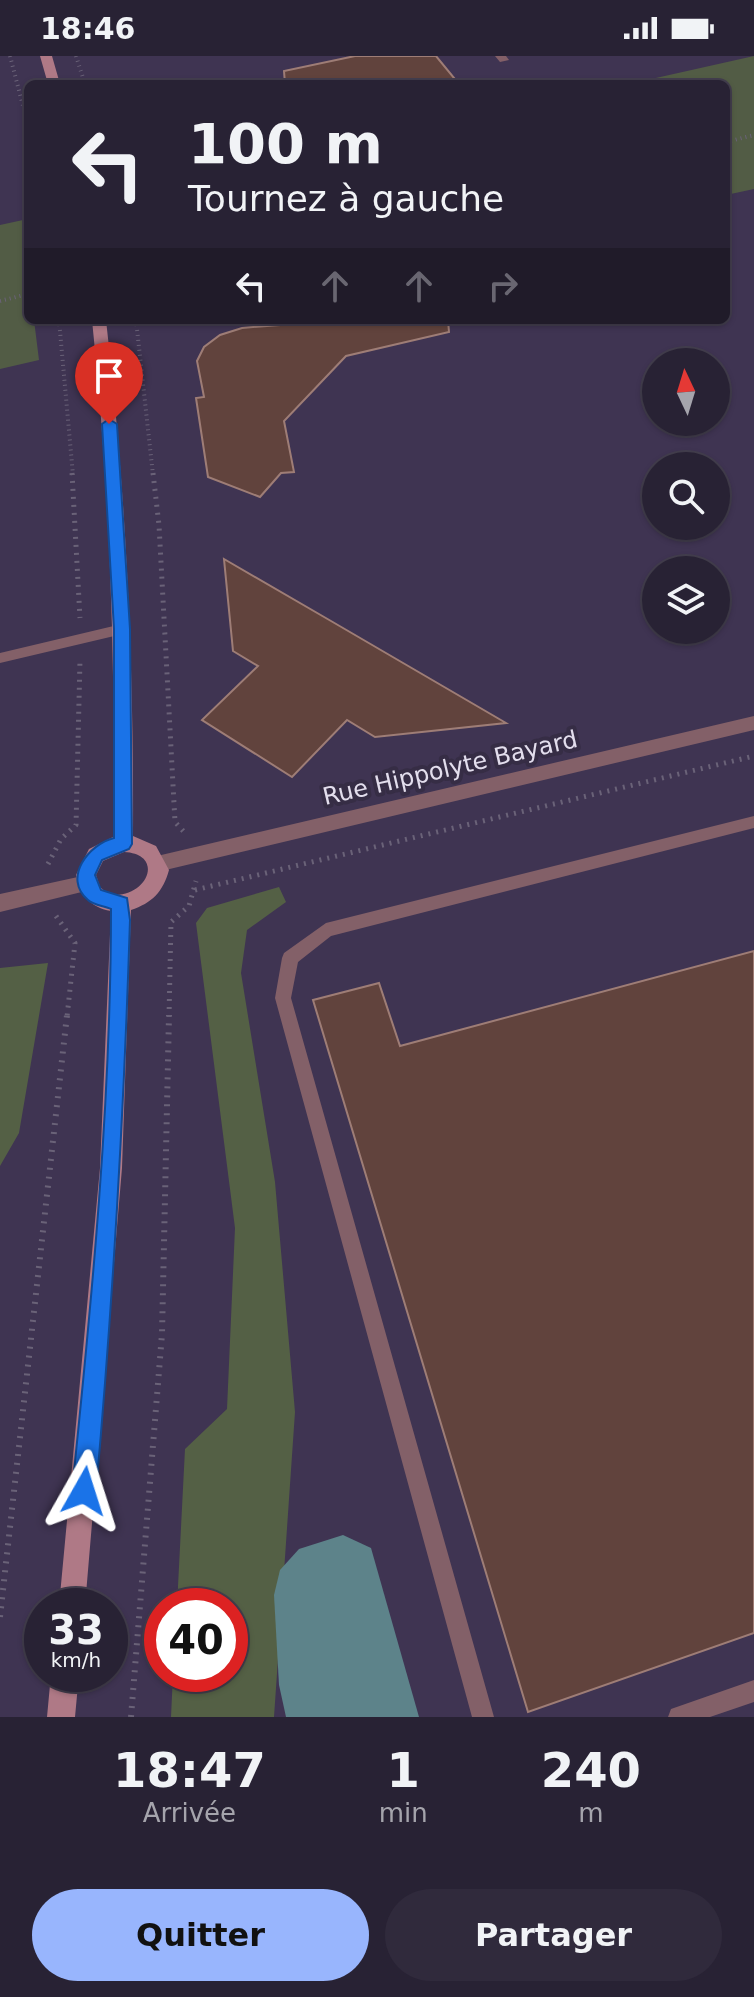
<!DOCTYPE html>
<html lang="fr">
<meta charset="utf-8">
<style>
:root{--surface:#282234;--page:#302a3c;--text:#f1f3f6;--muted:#a5a4ac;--line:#443f4f;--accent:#98b5fd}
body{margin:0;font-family:"DejaVu Sans",sans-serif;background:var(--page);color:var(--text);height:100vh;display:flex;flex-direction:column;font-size:30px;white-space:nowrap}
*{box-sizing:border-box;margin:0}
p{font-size:26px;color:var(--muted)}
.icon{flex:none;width:44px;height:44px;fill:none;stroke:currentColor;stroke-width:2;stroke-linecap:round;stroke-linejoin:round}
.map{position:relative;height:1661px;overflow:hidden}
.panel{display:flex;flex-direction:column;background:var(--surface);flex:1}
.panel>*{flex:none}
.guide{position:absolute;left:24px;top:24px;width:706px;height:244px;border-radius:12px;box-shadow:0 2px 6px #0004,0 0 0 2px var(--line);background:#282234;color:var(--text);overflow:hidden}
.needle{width:52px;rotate:356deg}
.fabs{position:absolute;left:642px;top:292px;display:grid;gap:16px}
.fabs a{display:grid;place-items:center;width:88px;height:88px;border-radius:50%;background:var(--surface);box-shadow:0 2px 6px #0004,0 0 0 2px var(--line);font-size:40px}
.speed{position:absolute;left:24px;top:1532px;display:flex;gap:16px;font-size:40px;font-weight:700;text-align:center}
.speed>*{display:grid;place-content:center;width:104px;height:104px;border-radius:50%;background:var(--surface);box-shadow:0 2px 6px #0004,0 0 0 2px var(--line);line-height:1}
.speed small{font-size:20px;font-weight:400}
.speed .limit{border:12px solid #d22;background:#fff;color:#111}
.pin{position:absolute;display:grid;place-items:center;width:68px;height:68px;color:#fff;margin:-82px -34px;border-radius:50% 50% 50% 0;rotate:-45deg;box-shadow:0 0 8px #0007}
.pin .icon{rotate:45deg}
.me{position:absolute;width:88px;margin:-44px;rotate:6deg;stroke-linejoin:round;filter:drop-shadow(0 0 6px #0008)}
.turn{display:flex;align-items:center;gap:28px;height:168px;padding:0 32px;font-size:36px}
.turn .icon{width:104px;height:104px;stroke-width:2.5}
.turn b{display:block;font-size:56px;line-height:68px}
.lanes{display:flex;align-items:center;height:76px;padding:0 32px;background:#0003;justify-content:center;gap:40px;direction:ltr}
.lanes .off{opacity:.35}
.eta{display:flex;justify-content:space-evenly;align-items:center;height:136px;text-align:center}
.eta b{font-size:48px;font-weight:600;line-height:56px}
.action{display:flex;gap:16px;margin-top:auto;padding:16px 32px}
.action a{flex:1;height:92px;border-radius:48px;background:var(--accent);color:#111;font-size:32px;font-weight:600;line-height:92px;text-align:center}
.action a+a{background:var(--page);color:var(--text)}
.status{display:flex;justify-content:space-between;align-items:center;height:56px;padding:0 40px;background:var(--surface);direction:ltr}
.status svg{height:22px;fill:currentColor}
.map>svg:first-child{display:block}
</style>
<div class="status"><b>18:46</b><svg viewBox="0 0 49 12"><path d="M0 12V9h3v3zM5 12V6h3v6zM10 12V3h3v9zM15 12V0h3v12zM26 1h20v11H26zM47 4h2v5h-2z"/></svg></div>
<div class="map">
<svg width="754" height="1661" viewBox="0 0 754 1661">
<rect width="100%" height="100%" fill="#362d45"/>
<path fill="#3f3452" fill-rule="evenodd" d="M 0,0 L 754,0 L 754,1661 L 0,1661 ZM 28,28 L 726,28 L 726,264 L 28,264 ZM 656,306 L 716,306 L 716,366 L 656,366 ZM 656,410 L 716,410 L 716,470 L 656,470 ZM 656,514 L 716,514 L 716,574 L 656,574 ZM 42,1550 L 110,1550 L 110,1618 L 42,1618 ZM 162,1550 L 230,1550 L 230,1618 L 162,1618 Z"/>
<path fill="#525c45" d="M 754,0 L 754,133 L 726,139 L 726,28 L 629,28 Z
M 23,164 L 28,207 L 28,264 L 34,264 L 39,304 L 0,313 L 0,169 Z"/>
<path fill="#546045" d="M 279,831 L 286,846 L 247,874 L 241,917 L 275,1126 L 295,1356 L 274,1661 L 171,1661 L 173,1618 L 230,1618 L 230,1550 L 177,1550 L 185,1393 L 227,1353 L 235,1172 L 196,867 L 207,852 Z
M 48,907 L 19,1077 L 0,1110 L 0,912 Z"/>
<path fill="#5d838a" d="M 343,1479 L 371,1492 L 419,1661 L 286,1661 L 279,1629 L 274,1539 L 280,1514 L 299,1493 Z"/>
<path fill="#61433d" stroke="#9e7d76" stroke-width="2" d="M 355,0 L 436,0 L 459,28 L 285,28 L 284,15 Z
M 277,264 L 448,264 L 449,276 L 346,300 L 284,365 L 294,416 L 281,417 L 260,441 L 208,421 L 196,342 L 204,341 L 197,305 L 204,291 L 220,279 L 242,272 L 279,269 Z
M 224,503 L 331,565 L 506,667 L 375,681 L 347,664 L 292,721 L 202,664 L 258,610 L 233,595 Z
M 754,895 L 754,1577 L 528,1656 L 313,944 L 379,927 L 400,990 Z"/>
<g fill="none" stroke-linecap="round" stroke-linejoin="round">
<path stroke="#6a6278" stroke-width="4" stroke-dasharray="1 4" stroke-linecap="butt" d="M 10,0 L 28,69
M 76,0 L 85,28
M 726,86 L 754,79
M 0,245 L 28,238
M 59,264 L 73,419
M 136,264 L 153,419"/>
<path stroke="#6a6278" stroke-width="5" stroke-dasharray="2 6" stroke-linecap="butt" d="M 72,417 L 80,562
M 153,417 L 159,469 L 175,766 L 185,777
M 48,808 L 61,783 L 76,769 L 80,604
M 195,834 L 754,700
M 56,860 L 75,887 L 67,961
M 169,961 L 171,866 L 189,850 L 196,825"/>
<path stroke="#6a6278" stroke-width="6" stroke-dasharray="2 7" stroke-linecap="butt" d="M 0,1561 L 67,959
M 131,1661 L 162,1278 L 169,959"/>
<path fill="#836068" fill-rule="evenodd" d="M 495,0 L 506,0 L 509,4 L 500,6 Z
M 122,568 L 127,569 L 129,573 L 127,577 L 0,607 L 0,597 Z
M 754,760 L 754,772 L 331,880 L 298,906 L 291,942 L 494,1661 L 472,1661 L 275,942 L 282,902 L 284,897 L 326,867 Z
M 754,1624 L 754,1646 L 710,1661 L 668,1661 L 671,1653 Z"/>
<path fill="#836068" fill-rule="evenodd" d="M 754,660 L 754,674 L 157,816 L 150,814 L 147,808 L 150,802 L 157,800 Z
M 87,819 L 94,821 L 97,827 L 94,833 L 0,856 L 0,838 Z"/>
<path fill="#af7986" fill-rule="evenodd" d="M 40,0 L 52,0 L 60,28 L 48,28 Z
M 92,264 L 106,264 C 126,436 134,607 133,780 L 156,790 L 169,814 C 163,836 152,847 131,854 L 122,1112 L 85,1550 L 59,1550 L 100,1112 L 111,855 C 89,851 82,839 76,819 L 89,793 L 113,781 C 116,608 110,436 92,264 ZM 124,796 C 167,798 146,845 108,838 L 100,831 L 96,819 L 103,805 Z
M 51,1618 L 79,1618 L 75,1661 L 47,1661 Z"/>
</g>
<path fill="#1a73e8" stroke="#114b97" stroke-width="2" d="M 109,363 L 117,368 L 130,573 L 132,788 L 129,793 L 102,804 L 95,819 L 101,834 L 127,842 L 130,864 C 124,1055 113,1245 96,1435 L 92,1443 L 84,1446 L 76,1443 L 72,1435 C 92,1242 111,1047 111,853 C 104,850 93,849 88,844 C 62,822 89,788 114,782 L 114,573 L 102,368 Z"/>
<g text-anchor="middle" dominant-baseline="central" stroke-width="8" stroke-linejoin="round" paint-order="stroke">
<g font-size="24" fill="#e3deed" stroke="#362d45">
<text transform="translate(450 712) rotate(-13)">Rue Hippolyte Bayard</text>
</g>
</g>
</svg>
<div class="fabs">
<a><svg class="needle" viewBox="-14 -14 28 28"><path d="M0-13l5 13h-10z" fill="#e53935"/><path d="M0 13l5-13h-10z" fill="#a5a4ac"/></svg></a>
<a><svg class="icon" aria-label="search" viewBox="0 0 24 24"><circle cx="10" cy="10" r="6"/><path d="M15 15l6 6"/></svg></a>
<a><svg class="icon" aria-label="layers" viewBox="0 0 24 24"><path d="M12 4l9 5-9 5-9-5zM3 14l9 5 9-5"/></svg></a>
</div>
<div class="speed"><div>33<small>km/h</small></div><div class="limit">40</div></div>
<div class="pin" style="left:109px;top:368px;background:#d93025"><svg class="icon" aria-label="arrive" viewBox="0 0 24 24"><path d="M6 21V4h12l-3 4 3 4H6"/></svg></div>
<svg class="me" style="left:84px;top:1435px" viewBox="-20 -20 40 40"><path d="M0-17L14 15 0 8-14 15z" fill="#1a73e8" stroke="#fff" stroke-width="4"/></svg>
<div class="guide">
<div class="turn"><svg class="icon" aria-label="left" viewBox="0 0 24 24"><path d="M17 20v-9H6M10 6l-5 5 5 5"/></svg><div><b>100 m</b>Tournez à gauche</div></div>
<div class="lanes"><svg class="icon" aria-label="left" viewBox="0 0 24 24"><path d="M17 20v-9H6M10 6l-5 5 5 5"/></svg><svg class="icon off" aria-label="ahead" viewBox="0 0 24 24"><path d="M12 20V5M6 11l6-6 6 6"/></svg><svg class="icon off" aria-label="ahead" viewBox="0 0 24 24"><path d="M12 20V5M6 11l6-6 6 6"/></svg><svg class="icon off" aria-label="right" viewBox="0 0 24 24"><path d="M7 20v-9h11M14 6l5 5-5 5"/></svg></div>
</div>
</div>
<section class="panel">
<div class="eta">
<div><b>18:47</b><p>Arrivée</p></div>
<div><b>1</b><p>min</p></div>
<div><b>240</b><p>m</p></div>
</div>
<div class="action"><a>Quitter</a><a>Partager</a></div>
</section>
